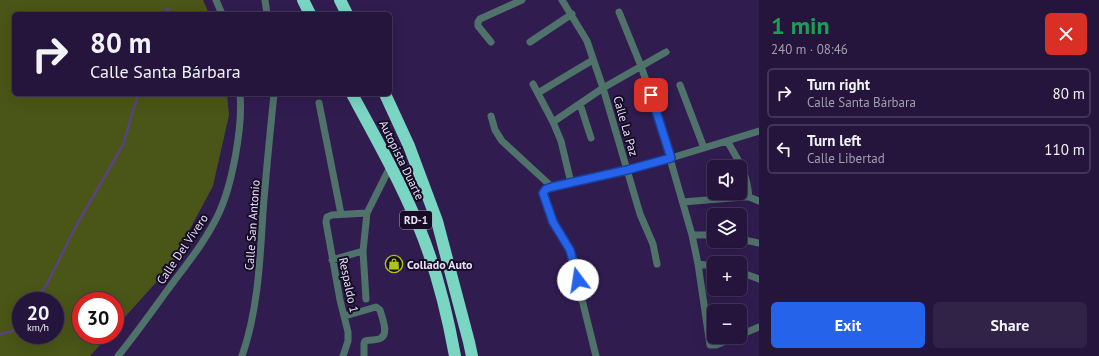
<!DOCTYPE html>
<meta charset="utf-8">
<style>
:root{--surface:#25153c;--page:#312247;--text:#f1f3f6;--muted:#a39faf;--line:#423456;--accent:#2563eb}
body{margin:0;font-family:"PT Sans",sans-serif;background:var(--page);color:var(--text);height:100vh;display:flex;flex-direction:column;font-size:15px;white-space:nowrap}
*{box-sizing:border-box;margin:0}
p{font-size:13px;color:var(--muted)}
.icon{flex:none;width:22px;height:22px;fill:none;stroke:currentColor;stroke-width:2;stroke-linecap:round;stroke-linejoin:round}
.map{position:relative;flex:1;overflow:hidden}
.side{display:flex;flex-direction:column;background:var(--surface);width:340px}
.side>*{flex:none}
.top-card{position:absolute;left:12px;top:12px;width:380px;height:84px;border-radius:6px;box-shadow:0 4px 16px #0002,0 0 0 1px var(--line);background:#25153c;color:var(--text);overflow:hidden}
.buttons{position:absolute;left:707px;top:160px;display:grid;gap:8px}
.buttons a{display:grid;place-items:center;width:40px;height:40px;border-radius:6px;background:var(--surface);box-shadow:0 4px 16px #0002,0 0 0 1px var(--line);font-size:20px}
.speed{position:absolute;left:12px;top:292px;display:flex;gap:8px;font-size:20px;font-weight:700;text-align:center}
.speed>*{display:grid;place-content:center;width:52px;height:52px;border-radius:50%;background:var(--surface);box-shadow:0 4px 16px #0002,0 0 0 1px var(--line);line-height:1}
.speed small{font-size:10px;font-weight:400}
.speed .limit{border:6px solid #d22;background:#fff;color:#111}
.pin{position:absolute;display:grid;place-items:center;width:34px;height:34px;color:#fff;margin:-17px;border-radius:8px;box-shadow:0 2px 6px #0006}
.me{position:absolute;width:44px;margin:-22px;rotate:346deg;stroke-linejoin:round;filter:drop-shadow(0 0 3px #0008)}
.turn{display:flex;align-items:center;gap:14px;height:84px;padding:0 12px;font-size:18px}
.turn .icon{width:52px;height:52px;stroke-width:2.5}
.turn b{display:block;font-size:28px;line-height:34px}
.round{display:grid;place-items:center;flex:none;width:42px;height:42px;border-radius:6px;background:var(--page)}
.overview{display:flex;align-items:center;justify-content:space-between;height:68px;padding:0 12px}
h1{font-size:24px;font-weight:700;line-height:30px;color:#1e9e55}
.action{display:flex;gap:8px;margin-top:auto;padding:8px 12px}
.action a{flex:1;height:46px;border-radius:6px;background:var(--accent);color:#fff;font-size:16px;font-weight:700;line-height:46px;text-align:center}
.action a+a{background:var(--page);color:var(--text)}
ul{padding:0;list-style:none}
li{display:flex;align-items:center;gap:12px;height:50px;margin:0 8px 6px;padding:0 4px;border:2px solid var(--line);border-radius:6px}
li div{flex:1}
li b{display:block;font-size:15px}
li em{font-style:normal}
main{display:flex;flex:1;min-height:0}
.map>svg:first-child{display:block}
</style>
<main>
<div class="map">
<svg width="759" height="356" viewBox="0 0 759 356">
<rect width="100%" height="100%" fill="#311c50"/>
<path fill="#4a5617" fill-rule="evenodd" d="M 0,0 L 203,0 L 209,14 L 14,14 L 14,94 L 227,94 L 229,115 L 213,186 L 169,268 L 115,328 L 115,301 L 81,301 L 81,335 L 109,335 L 90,356 L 0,356 ZM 21,301 L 55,301 L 55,335 L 21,335 Z"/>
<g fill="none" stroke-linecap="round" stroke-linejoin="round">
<path stroke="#5b4285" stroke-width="2.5" d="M 166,14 L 168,8
M 34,301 L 47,284 L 76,226 L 123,145 L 138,94
M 0,334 L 13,331 L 21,319"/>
<path stroke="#4f726a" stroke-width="7" d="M 216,0 L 222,14
M 265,0 L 267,14
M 562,0 L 587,41 L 603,88 L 640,214 L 653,244 L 657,264
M 619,12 L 641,66 L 656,110 L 692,235 L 698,264 L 710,345 L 716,345 L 736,337
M 491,42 L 478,26 L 478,22 L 480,19 L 522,0
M 530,42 L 572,14
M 533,84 L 553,122 L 561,141 L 571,183
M 680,85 L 704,148
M 538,93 L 571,73 L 593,60
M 319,103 L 341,214
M 580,104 L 591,138
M 491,116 L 495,130 L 502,141 L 552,187
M 553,122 L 603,88 L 666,52
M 727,141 C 739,161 747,173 749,197
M 683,202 L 743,197 L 749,197 L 759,201
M 692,235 L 714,235
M 740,239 L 759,243
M 332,260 L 363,251
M 698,264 L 714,266
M 740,272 L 759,279
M 366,299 L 363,251 L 367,213
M 345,316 L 376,307 L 380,310 C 382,317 389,334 381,338 C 377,341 370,339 365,341 L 364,343 L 364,356
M 740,335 L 759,327
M 118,356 C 136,334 152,311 169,288 C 186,265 205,242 218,215 C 232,186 243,127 240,94
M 242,356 C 258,310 260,261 263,212 C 266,173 270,133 274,94
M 343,356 L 348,341 L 348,332 L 340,300 L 326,222 L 327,217 L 332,215 L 367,213 L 391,165
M 596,356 L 570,251 L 553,223 L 543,193 L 546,189 L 552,187 L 627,170 L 671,158 L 759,131"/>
<path stroke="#7ad6c3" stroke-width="12" d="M 303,0 L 310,14
M 340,0 L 347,14
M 352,94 C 376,138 400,181 419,227 C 436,268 447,312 455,356
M 385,94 L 409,146 L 437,221 L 469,342 L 472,356"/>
</g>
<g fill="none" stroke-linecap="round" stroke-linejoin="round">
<defs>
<path id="route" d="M 578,280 L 570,250 L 553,222 L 543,193 L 546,189 L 552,187 L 627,170 L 671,158 L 651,95"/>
</defs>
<use href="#route" stroke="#184099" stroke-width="10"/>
<use href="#route" stroke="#2563eb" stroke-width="7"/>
</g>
<defs>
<symbol id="shop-ring" viewBox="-11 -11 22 22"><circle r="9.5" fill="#160d24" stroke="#abc614" stroke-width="1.5"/><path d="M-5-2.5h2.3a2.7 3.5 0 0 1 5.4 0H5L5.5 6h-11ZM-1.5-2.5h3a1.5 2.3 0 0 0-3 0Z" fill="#abc614"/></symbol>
</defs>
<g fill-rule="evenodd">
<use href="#shop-ring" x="384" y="254" width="20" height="20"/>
</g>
<g text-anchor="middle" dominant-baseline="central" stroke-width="4" stroke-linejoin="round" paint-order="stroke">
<rect fill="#160d24" stroke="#a9a1ba" stroke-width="1" x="400" y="211" width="32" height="18" rx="3"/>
<g font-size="11" font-weight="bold" fill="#e8e0fb">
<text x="416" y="220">RD-1</text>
</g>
<g font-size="12" fill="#e8e0fb" stroke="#160d24">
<text transform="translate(626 126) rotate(74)">Calle La Paz</text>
<text transform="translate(402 160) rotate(64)">Autopista Duarte</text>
<text transform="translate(252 225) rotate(-86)">Calle San Antonio</text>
<text transform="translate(182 249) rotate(-56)">Calle Del Vivero</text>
<text transform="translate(349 285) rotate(78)">Respaldo 1</text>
</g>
<g font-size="12" font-weight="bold" fill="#e8e0fb" stroke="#160d24" text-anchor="start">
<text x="407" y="264">Collado Auto</text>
</g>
</g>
</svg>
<div class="buttons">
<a><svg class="icon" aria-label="sound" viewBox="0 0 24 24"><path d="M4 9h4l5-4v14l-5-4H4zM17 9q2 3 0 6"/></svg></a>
<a><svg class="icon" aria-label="layers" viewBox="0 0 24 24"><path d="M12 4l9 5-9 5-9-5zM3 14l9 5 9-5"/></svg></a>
<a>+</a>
<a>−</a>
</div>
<div class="speed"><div>20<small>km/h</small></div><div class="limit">30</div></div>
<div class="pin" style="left:651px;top:95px;background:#d93025"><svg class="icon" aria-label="arrive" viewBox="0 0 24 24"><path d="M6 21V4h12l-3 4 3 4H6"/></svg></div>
<svg class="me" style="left:578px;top:280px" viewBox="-20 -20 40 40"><circle r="19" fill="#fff"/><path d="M0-13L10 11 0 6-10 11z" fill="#2563eb"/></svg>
<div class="top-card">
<div class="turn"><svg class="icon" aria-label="right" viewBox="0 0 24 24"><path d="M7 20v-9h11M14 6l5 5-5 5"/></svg><div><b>80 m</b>Calle Santa Bárbara</div></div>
</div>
</div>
<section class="side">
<div class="overview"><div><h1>1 min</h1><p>240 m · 08:46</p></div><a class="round" style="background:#d93025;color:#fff"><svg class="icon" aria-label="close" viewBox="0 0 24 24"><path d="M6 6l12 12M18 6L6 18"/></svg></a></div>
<ul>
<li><svg class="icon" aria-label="right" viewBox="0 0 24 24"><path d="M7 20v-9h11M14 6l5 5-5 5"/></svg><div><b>Turn right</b><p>Calle Santa Bárbara</p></div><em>80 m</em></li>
<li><svg class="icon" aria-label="left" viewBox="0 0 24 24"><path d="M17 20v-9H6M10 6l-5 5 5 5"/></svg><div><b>Turn left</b><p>Calle Libertad</p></div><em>110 m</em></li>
</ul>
<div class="action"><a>Exit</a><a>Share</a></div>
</section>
</main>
